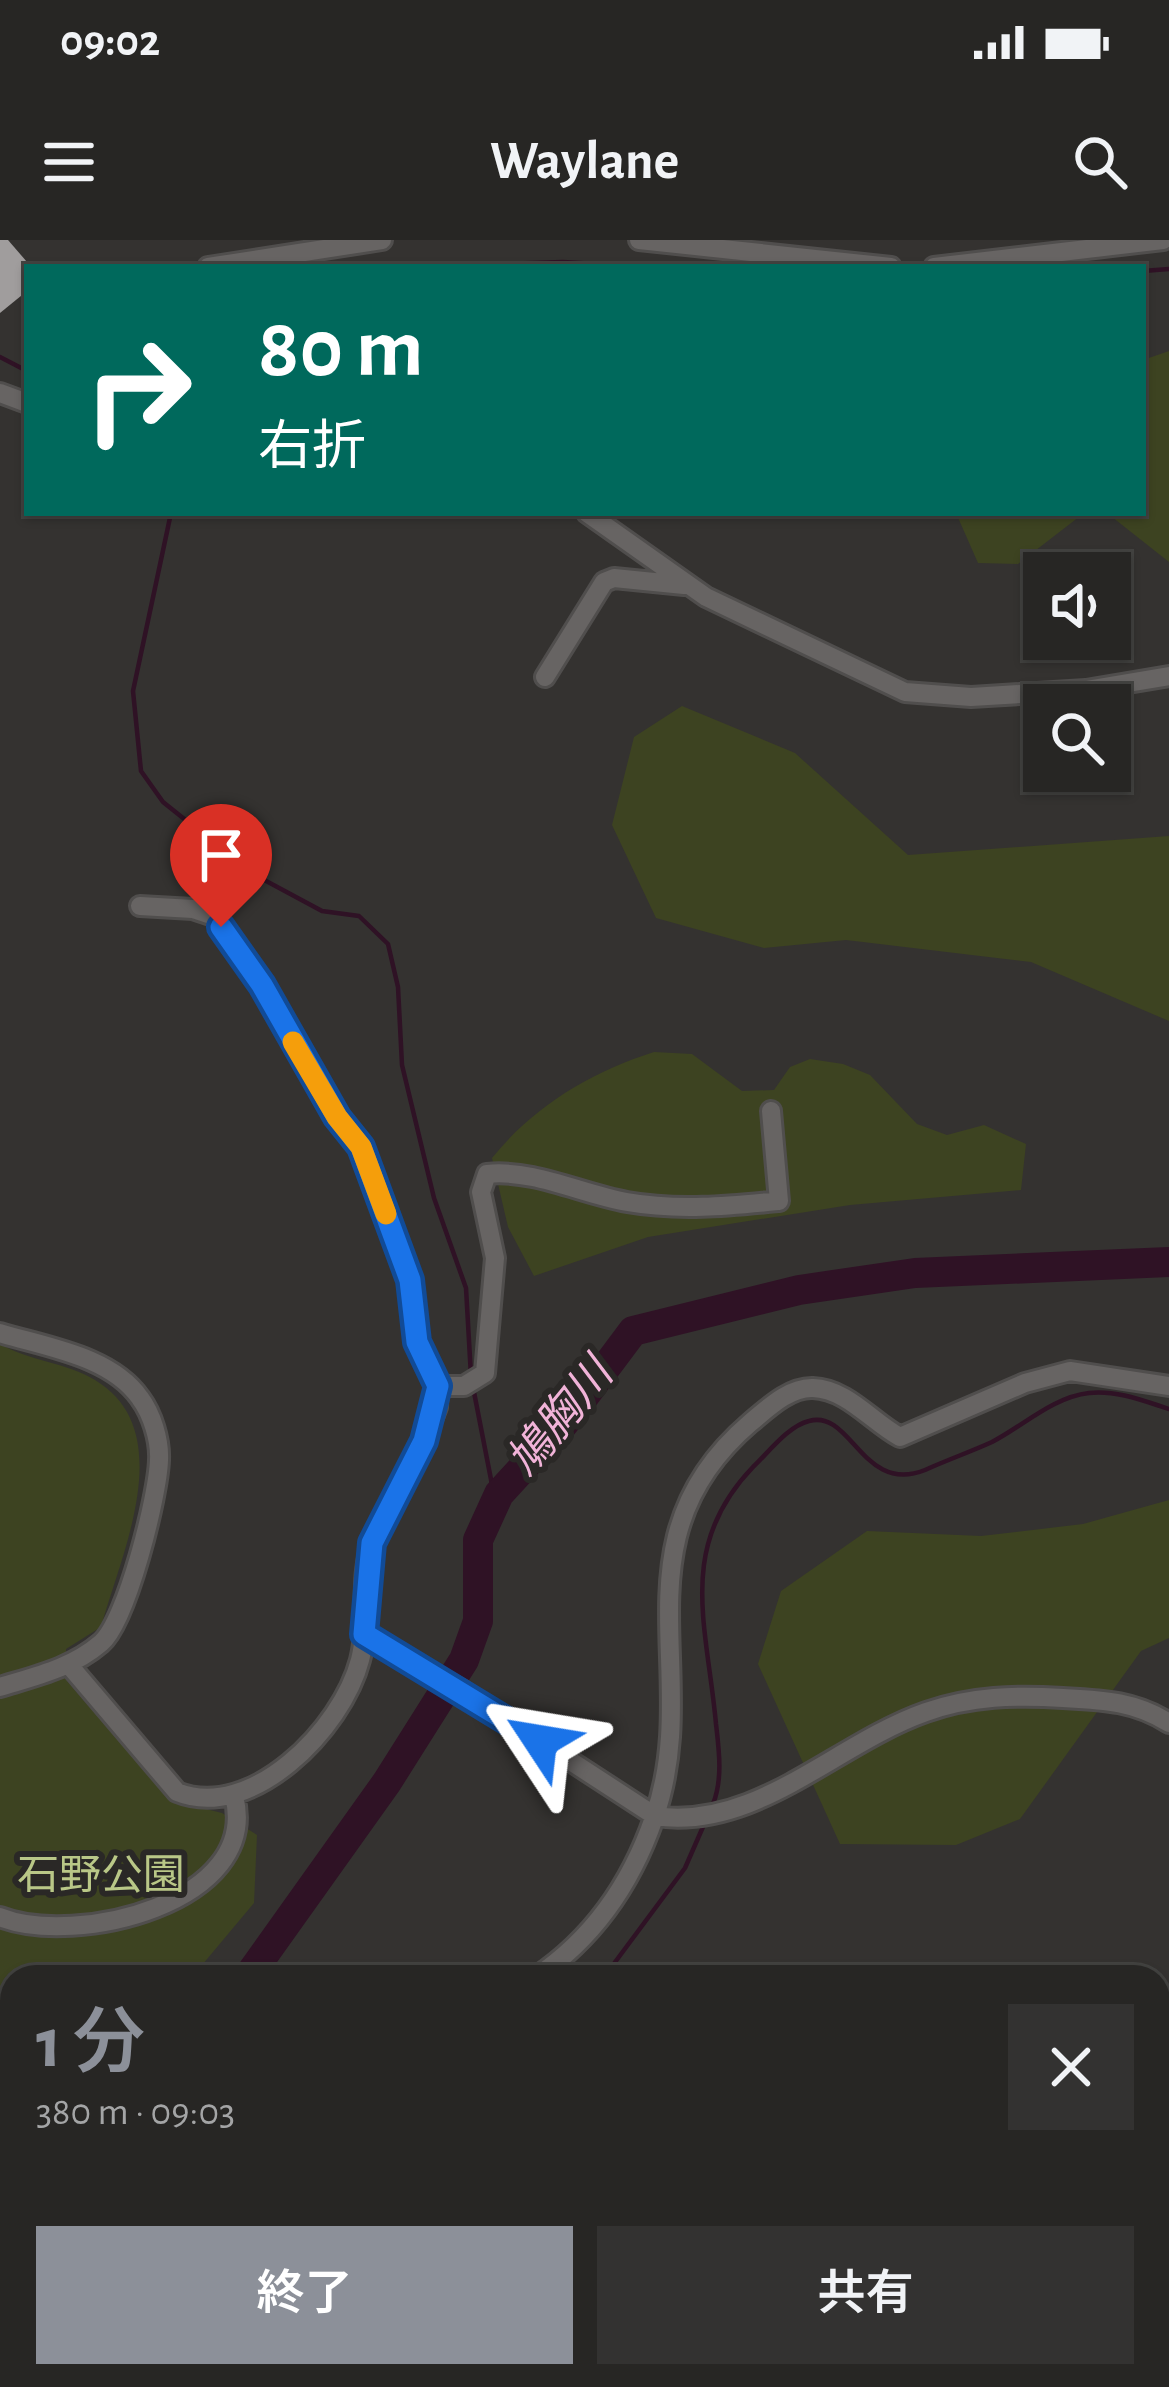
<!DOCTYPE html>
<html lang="ja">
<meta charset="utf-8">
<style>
:root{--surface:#272624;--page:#333231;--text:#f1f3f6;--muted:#a4a5a6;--line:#434341;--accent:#8c9099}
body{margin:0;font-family:"Alegreya Sans","Noto Sans JP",sans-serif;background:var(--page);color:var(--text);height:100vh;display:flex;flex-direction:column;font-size:45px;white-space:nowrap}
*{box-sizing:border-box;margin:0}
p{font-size:39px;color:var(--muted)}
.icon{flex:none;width:66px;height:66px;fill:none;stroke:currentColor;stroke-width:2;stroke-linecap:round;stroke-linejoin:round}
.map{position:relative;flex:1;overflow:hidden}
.drawer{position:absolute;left:0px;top:1725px;width:1170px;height:423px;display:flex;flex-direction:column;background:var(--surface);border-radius:36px 36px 0 0;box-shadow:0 3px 9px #0004,0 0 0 3px var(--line)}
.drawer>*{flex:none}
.top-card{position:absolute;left:24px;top:24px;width:1122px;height:252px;border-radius:0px;box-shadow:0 3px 9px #0004,0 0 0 3px var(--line);background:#00695c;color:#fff;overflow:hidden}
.fabs{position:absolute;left:1023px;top:312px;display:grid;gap:24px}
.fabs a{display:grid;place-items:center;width:108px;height:108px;border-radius:0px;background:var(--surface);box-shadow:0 3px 9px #0004,0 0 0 3px var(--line);font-size:60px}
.pin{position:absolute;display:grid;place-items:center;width:102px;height:102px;color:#fff;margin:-123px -51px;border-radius:50% 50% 50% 0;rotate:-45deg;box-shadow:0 0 12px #0007}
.pin .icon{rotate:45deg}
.me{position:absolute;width:132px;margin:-66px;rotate:303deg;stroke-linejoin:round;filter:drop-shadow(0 0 9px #0008)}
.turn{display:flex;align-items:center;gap:42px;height:252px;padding:0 36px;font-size:54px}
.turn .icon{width:156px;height:156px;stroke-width:2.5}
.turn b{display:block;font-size:84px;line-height:102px}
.round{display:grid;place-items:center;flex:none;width:126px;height:126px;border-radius:0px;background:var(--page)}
.headline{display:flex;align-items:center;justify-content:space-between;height:204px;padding:0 36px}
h1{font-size:72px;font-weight:600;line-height:90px;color:var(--accent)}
.action{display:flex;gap:24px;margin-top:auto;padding:24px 36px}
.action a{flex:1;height:138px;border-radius:0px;background:var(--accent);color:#fff;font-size:48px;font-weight:600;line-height:138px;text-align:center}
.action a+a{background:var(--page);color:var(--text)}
.status{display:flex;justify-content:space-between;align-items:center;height:84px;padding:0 60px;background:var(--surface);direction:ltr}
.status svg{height:33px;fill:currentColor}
header{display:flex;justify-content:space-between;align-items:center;height:156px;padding:0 36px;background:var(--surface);font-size:54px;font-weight:600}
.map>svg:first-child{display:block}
</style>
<div class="status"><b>09:02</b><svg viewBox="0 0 49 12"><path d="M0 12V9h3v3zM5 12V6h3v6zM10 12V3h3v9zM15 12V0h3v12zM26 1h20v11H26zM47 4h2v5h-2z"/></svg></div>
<header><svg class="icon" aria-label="menu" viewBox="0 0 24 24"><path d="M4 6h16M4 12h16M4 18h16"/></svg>Waylane<svg class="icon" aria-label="search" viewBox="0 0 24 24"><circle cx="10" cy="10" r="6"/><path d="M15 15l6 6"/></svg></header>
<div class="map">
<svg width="1169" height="2147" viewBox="0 0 1169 2147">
<rect width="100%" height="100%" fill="#343230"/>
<path fill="#3d4321" d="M 1169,111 L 1169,322 L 1107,273 L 1143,273 L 1143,120 Z
M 956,273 L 1084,273 L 1018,324 L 978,323 Z
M 682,466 L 795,513 L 908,615 L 1169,596 L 1169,781 L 1031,722 L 846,700 L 764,708 L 656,678 L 612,585 L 634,497 Z
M 654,812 L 692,814 L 742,851 L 774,850 L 790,827 L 810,819 L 843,824 L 870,835 L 917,884 L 947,895 L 984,885 L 1026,904 L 1021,950 L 850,965 L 648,997 L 534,1036 L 508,987 L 492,918 C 534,866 591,832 654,812 Z
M 0,1104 C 30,1121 67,1123 95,1140 C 180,1191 121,1314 101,1387 L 66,1409 L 67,1441 L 170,1560 L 222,1573 L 257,1595 L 254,1663 L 192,1737 L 12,1737 L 12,1773 L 0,1766 Z
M 1169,1260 L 1169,1398 L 1141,1411 L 1020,1579 L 956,1605 L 840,1604 L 758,1424 L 781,1351 L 867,1291 L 981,1296 L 1083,1284 Z
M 0,1952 L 12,1960 L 12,2136 L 204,2136 L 206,2147 L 0,2147 Z"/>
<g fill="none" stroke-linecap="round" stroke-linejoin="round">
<path stroke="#2f1225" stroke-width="4.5" d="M 411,27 L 563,22 L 646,27
M 1143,31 L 1169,29
M 0,117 L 27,131
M 171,273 L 133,451 L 141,531 L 163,562 L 253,634 L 322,671 L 359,676 L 388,704 L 398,747 L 402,825 L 434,958 L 466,1048 L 471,1136
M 473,1147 L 495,1260
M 713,1564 C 723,1539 719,1510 716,1484 C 707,1385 676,1307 753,1227 C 768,1213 788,1186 809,1181 C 852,1169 862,1255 925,1230 C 947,1220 970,1212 992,1202 C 1023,1186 1053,1157 1089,1153 C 1117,1150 1144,1161 1169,1169
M 604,1737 L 685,1628 L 706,1580
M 0,1866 L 12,1876"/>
<path stroke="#2f1225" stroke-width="30" d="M 248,1737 L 387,1542 L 464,1420 L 478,1381 L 478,1300 L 499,1254 L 565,1182 L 633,1091 L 799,1050 L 915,1033 L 1169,1022
M 0,1792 L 12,1795"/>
</g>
<path fill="#a09d9d" d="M 0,0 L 8,0 L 27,22 L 27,51 L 0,73 Z"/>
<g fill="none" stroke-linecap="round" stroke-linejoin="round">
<defs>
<path id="minor" d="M 639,0 L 891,27
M 208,27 L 382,0
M 934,27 L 1163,0
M 0,153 L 27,163
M 587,273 L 706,357 L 905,452 L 971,457 L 1086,450 L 1169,436
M 545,437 L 604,342 L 614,338 L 684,345
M 0,1093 C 46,1107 111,1116 140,1158 C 152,1174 160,1200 159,1220 C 158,1255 127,1381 101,1403 C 72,1428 36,1436 0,1447
M 438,1146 L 464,1146 L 485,1133 L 495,1018 L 481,952 L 487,934 C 533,929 582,954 627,962 C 678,971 728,966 779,961 L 771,871
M 364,1394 L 463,1451 L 655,1576 C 756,1591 835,1504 926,1472 C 971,1456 1016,1455 1063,1458 C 1102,1460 1135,1461 1169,1483
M 69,1425 L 177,1552 C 251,1582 342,1489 360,1420 C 370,1382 358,1338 373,1301 C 391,1255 420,1214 437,1167 L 438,1146 L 417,1102 L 410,1040 L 361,907 L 337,877 L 262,745 L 214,676 L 193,669 L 140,666
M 0,1677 C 75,1707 262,1663 234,1556
M 536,1737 C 594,1698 631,1644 654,1578 C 705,1435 611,1302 750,1183 C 767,1169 789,1147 813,1148 C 847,1149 872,1182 900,1197 L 1025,1143 L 1070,1131 L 1169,1146
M 1158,2116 L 1169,2104
M 1131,2147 L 1141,2136"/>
</defs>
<use href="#minor" stroke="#504e4d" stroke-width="24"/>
<path stroke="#767473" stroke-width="3" stroke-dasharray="6 9" stroke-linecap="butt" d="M 0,1847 L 12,1853"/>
<use href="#minor" stroke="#676463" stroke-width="18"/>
</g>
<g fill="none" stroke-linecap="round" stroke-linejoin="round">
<defs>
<path id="route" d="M 221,687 L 262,745 L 337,877 L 361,907 L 410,1040 L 417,1102 L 438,1146 L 424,1201 L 372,1303 L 364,1394 L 540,1501"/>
</defs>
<use href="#route" stroke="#114b97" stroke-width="30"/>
<use href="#route" stroke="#1a73e8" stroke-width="21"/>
<path stroke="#f59e0b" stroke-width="21" d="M 293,802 L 337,877 L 361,907 L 386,974"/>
</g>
<g text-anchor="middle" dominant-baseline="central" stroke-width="12" stroke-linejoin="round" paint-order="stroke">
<g font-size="42" fill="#b9c787" stroke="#2a2826">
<text x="101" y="1636">石野公園</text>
</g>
<g font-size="45" font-style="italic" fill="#f1b3d8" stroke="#2a2826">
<text transform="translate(561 1178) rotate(-51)">鳩胸川</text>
</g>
</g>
</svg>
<div class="fabs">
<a><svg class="icon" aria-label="sound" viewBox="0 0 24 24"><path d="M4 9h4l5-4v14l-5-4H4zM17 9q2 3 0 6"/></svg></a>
<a><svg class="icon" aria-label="search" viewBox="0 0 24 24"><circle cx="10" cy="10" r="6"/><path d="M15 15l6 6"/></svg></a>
</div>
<div class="pin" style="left:221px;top:687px;background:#d93025"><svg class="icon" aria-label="arrive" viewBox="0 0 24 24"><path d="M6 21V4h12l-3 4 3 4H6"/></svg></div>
<svg class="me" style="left:540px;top:1501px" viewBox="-20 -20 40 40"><path d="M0-17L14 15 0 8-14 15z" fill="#1a73e8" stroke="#fff" stroke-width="4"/></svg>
<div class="top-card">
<div class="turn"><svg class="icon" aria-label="right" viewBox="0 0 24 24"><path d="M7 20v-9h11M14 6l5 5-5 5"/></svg><div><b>80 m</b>右折</div></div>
</div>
<section class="drawer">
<div class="headline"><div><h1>1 分</h1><p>380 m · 09:03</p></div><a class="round"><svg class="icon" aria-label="close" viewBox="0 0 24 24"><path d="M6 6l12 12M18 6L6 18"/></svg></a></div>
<div class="action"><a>終了</a><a>共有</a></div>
</section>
</div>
